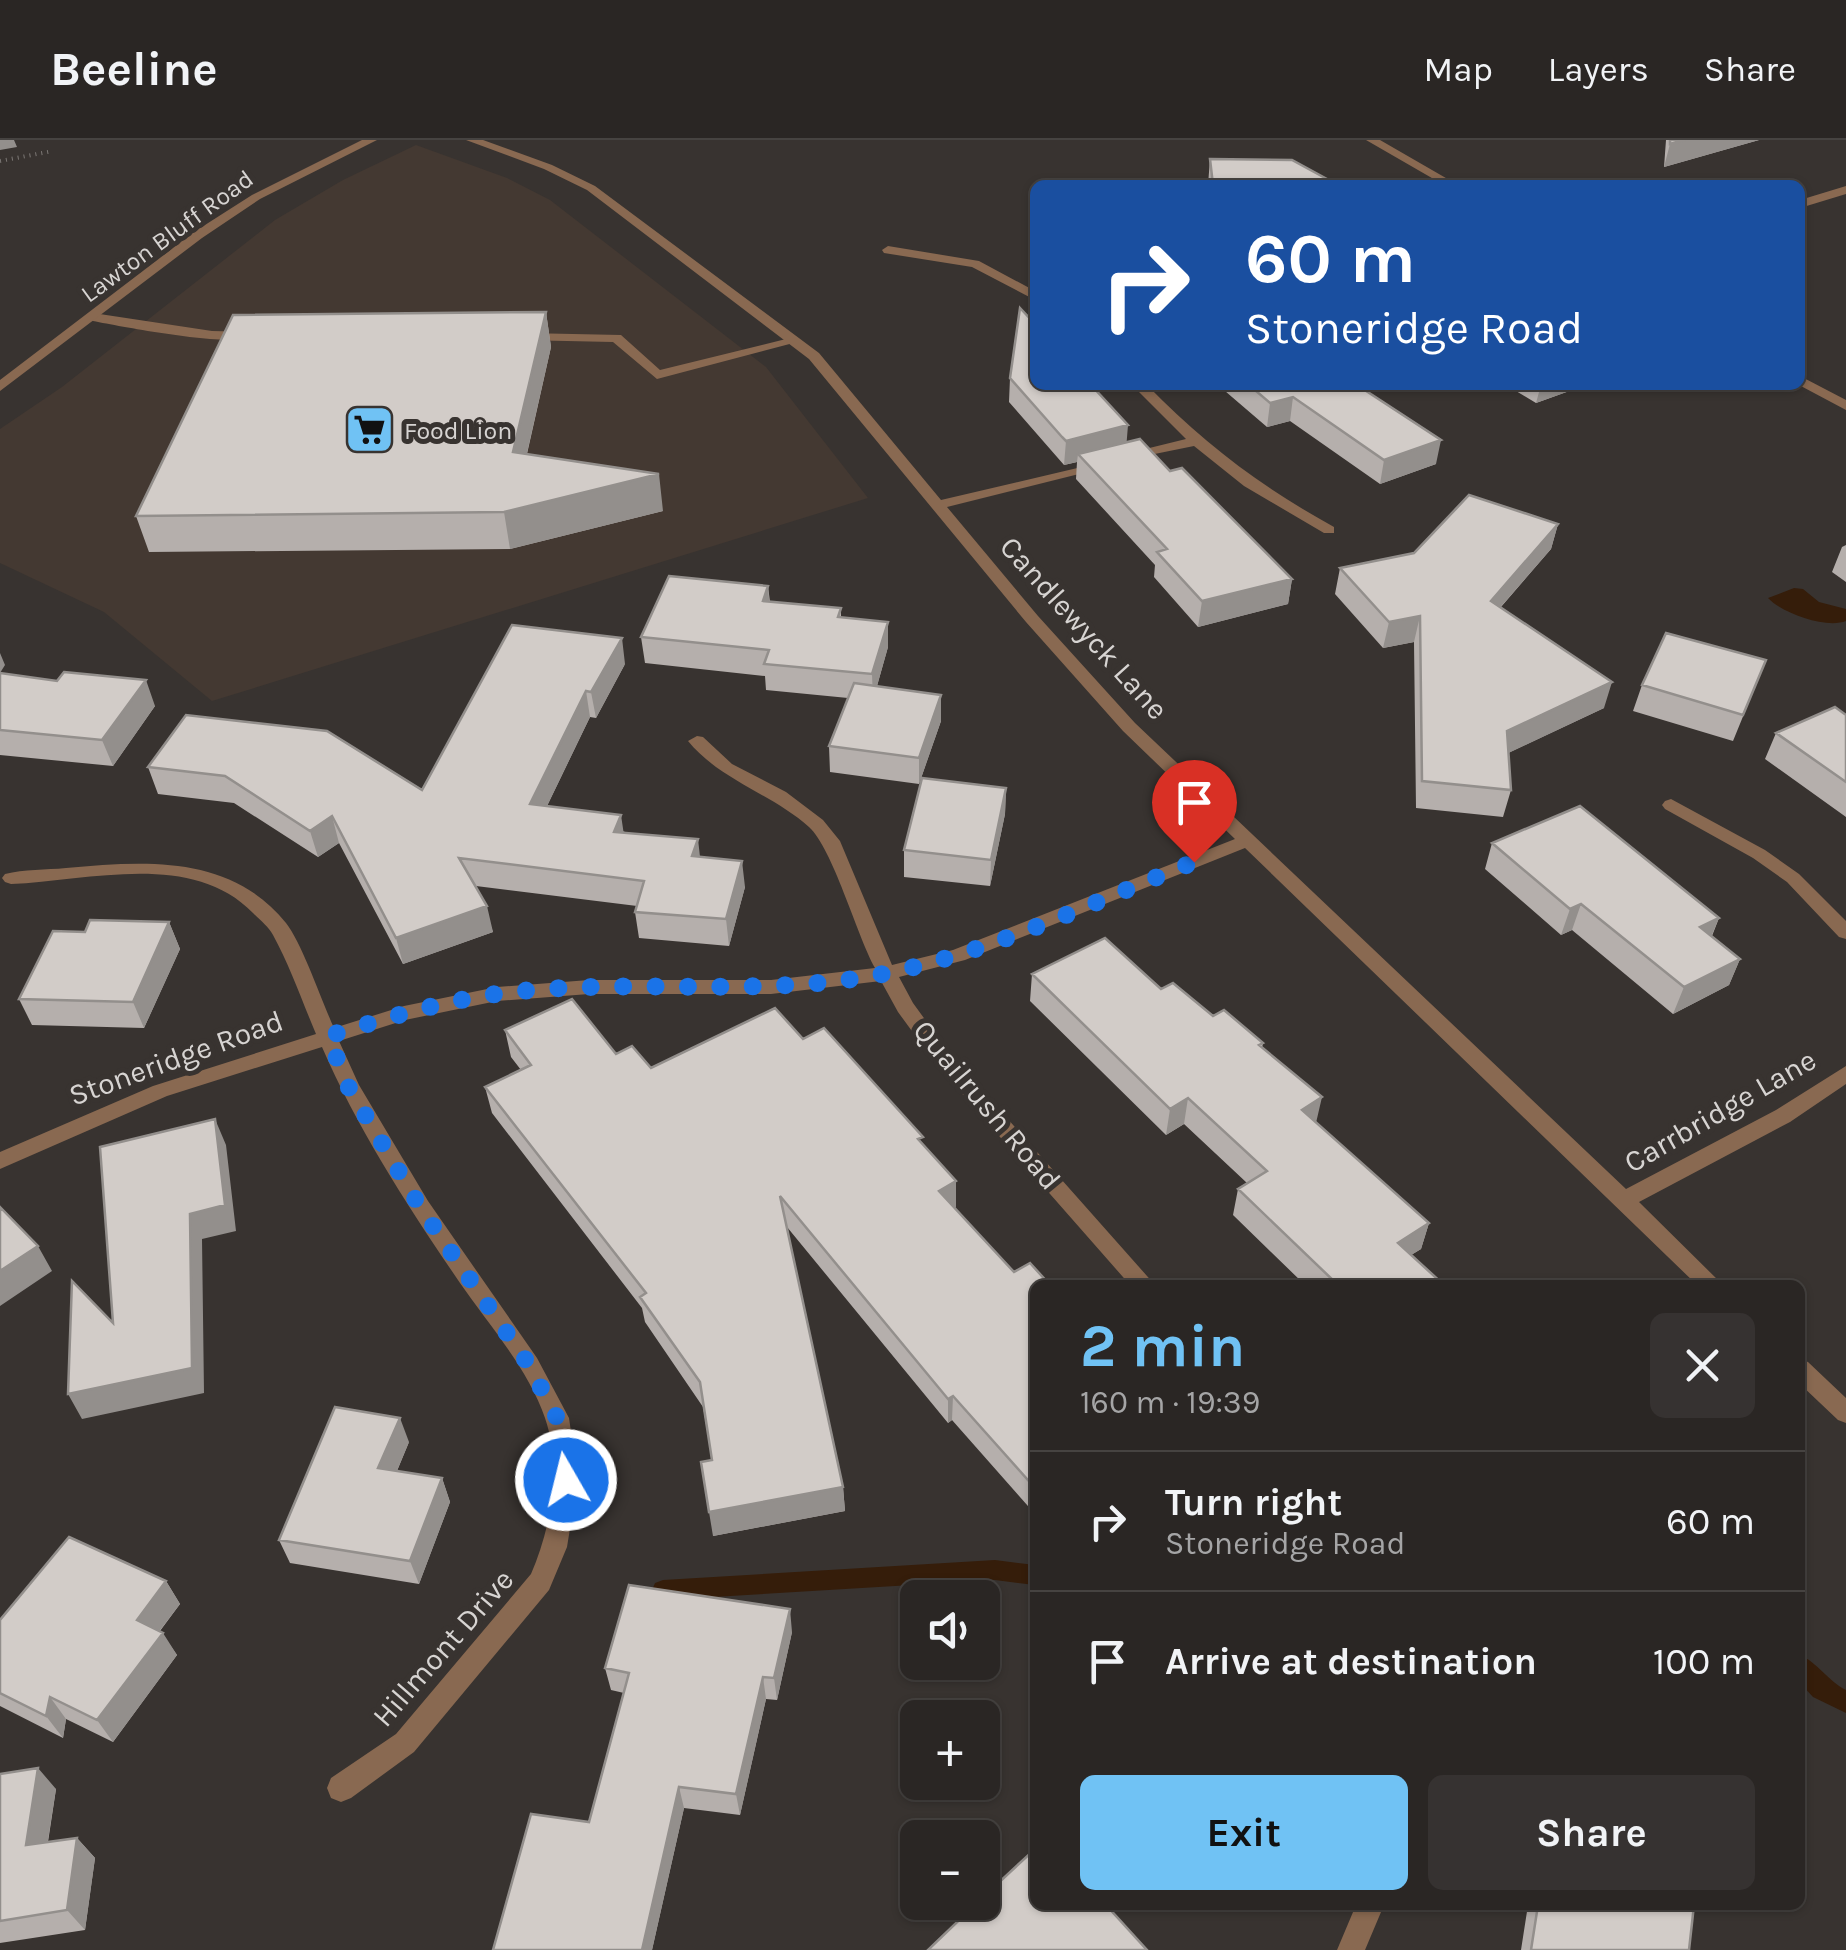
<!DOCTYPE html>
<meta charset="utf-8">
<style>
:root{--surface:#2a2624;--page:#363231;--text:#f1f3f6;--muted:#a5a5a6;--line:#464341;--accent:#70c2f4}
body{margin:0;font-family:Karla,sans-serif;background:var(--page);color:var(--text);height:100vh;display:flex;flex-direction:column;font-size:38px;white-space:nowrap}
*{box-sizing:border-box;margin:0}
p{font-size:32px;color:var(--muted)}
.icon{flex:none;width:55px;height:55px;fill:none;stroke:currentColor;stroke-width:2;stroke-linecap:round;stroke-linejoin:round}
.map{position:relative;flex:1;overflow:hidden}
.sheet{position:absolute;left:1030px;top:1140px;width:775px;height:630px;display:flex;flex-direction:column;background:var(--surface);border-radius:15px;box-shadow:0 2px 8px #0004,0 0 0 2px var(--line)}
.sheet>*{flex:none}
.banner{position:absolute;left:1030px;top:40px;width:775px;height:210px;border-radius:15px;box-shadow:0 2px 8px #0004,0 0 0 2px var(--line);background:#1a4fa0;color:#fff;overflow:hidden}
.buttons{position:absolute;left:900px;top:1440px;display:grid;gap:20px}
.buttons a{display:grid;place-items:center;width:100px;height:100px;border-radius:15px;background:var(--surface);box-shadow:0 2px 8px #0004,0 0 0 2px var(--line);font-size:50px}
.pin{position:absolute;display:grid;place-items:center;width:85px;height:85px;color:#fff;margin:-102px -42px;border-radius:50% 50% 50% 0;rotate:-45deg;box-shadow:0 0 10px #0007}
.pin .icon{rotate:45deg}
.me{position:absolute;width:110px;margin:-55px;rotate:352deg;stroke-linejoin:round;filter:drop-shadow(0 0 8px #0008)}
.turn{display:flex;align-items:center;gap:35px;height:210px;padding:0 50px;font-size:45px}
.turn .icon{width:130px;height:130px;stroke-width:2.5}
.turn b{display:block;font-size:70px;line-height:85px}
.round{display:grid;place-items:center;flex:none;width:105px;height:105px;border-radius:15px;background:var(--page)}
.head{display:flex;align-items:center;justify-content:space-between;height:170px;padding:0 50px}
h1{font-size:60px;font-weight:700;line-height:75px;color:var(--accent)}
.cta{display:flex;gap:20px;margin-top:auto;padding:20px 50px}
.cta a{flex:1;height:115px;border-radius:15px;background:var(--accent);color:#111;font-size:40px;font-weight:700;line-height:115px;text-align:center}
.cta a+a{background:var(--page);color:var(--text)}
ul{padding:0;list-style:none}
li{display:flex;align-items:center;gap:30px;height:140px;padding:0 50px;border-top:2px solid var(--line)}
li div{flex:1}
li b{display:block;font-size:38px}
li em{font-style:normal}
header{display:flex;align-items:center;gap:60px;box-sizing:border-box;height:140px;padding:0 50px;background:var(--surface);border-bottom:2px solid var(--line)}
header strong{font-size:48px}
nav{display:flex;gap:55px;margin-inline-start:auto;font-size:35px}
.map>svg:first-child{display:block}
</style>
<header>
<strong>Beeline</strong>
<nav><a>Map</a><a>Layers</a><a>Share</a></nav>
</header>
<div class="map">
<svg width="1846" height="1810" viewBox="0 0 1846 1810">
<rect width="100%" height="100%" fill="#383330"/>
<path fill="#443932" d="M 416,5 L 507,38 L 550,60 L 766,227 L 868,358 L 212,561 L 104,472 L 0,423 L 0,289 L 62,247 L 275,80 L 343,40 Z"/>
<path fill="#351d0a" d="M 1794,448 L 1803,449 L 1819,462 L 1846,469 L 1846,481 C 1826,489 1782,473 1768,458 Z"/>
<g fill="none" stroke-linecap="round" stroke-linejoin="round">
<path fill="#351d0a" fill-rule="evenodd" d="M 995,1420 L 1035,1425 L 1035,1445 L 995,1440 L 663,1460 L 655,1457 L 652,1450 L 655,1443 L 663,1440 Z
M 1800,1515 C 1817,1522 1828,1541 1846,1550 L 1846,1573 L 1813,1557 L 1800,1543 Z"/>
<path stroke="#7c7875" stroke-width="4" stroke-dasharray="1 5" stroke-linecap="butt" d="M 0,21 L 53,11"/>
<path fill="#896951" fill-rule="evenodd" d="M 93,173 L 212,191 L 251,192 L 258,196 C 236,209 118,186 88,180 L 88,174 Z
M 525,193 L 621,195 L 660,230 L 794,197 L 801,201 L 657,239 L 613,202 L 520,200 L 518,197 Z"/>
<path fill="#896951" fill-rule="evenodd" d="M 362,0 L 377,0 L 260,59 L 202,98 L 0,251 L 0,240 L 194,92 L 252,55 Z
M 466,0 L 483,0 L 552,25 L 595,46 L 819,213 L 941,360 L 1107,321 L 1107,327 L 947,367 L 1038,476 L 1135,583 L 1626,1049 L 1776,970 L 1846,926 L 1846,944 L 1790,982 L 1639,1062 L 1723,1145 L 1697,1145 L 1245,708 L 965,820 L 899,837 L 913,863 L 950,914 L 1155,1145 L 1130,1145 L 936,924 L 898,872 L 881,841 L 771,854 L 589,854 L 497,861 L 405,880 L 339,901 L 359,945 L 428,1061 L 537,1218 L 569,1278 L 578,1340 L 567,1407 L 549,1450 L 414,1612 L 351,1658 L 341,1662 L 331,1658 L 327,1648 L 331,1638 L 396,1594 L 531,1434 C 551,1388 562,1328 545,1278 C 529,1230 489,1185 460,1143 C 409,1068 358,990 322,907 L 167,956 L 0,1029 L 0,1012 L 153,946 L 316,894 C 302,861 290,826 273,795 C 269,787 260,780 253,773 C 192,710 88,741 11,744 L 5,742 L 2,738 L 5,734 C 24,729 46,730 66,728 C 146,721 230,714 286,783 C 302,803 322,862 334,888 L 404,866 L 497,847 L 589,840 L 771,840 L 875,828 C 856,793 833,709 809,687 C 771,653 721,641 688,601 L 697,596 L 703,597 L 732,624 L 786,652 L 823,680 L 840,701 L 892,825 L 953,810 L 1235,699 L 1123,591 L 1026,482 L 809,219 L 587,50 L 544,29 Z
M 1366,0 L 1380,0 L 1458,45 L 1444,45 Z
M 1846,46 L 1846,54 L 1800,68 L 1800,60 Z
M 888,106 L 979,121 L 1035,151 L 1035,160 L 972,127 L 884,113 L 882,110 Z
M 1800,236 L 1846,260 L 1846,270 L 1799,245 Z
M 1132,245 L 1147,245 C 1203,303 1263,348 1334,387 L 1334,393 L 1324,393 L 1244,346 L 1194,306 L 1125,320 L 1125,314 L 1186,299 Z
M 1671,659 L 1765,710 L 1799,734 L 1846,781 L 1846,799 L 1839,797 L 1787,742 L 1753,718 L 1665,669 L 1662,665 L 1665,661 Z
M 1800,1219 L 1808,1222 L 1846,1258 L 1846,1283 L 1838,1280 L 1800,1244 Z
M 1356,1765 L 1384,1765 L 1365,1810 L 1337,1810 Z"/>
</g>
<path fill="#b5afac" d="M 1666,0 L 1759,0 L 1664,27 Z
M 1210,19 L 1338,45 L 1208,45 Z
M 546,172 L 551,207 L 527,314 L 663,371 L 510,409 L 149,412 L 136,376 Z
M 1010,238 L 1126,302 L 1170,331 L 1292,439 L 1288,464 L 1198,487 L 1154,437 L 1155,425 L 1076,339 L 1077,322 L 1064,325 L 1009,262 Z
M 1218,245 L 1357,245 L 1436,324 L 1380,344 L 1290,281 L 1267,287 Z
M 1506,245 L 1586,245 L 1536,263 Z
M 1558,384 L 1551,409 L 1501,467 L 1604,568 L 1508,613 L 1511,650 L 1503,677 L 1416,668 L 1414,502 L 1383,508 L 1335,454 L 1340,428 Z
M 1846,405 L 1846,442 L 1832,432 L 1842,407 Z
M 768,446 L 770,462 L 841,468 L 841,477 L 888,482 L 888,507 L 877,546 L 941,555 L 941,581 L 919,644 L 830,632 L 829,606 L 848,558 L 766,550 L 765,536 L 645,523 L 641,497 Z
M 1766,520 L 1733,601 L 1633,571 L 1642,545 Z
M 625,524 L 596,578 L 590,577 L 547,666 L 700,717 L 745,747 L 729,806 L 639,798 L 635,772 L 637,766 L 476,746 L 493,792 L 403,824 L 339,703 L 318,717 L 234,663 L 158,654 L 148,627 L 422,650 Z
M 0,533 L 155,566 L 113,626 L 0,615 Z
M 1846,575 L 1846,677 L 1765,619 L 1776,593 Z
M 1006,648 L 1005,674 L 990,746 L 904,737 L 904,710 Z
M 1492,703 L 1719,778 L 1712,796 L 1740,819 L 1729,845 L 1673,874 L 1572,790 L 1561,795 L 1485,729 Z
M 169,782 L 180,809 L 144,888 L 32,885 L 19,859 L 85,792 Z
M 1032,834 L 1161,849 L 1263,903 L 1262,908 L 1316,982 L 1429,1083 L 1421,1109 L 1411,1115 L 1444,1145 L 1305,1145 L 1233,1075 L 1238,1049 L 1247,1043 L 1184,984 L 1166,995 L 1030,861 Z
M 505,890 L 616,914 L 651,928 L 803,899 L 923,1004 L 956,1041 L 956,1067 L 954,1068 L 1014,1132 L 1035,1145 L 1035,1374 L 952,1280 L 948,1283 L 787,1087 L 843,1347 L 845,1371 L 713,1396 L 712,1320 L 703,1267 L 645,1182 L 642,1168 L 492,973 L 485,947 L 521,930 L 511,917 Z
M 409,1302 L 397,1331 L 442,1338 L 450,1362 L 419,1444 L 290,1423 L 279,1400 Z
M 166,1441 L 180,1464 L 160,1491 L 177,1515 L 113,1602 L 66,1579 L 63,1598 L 0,1566 L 0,1480 Z
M 792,1492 L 777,1560 L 766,1559 L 740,1675 L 684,1668 L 652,1810 L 493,1810 L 589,1682 L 624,1553 L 611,1550 L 605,1528 Z
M 0,1634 L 56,1649 L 48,1702 L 77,1698 L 95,1718 L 85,1790 L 0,1803 Z
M 1528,1765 L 1694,1765 L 1689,1810 L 1521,1810 Z"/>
<path fill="#938f8c" d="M 0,0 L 14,0 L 17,7 L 0,10 Z
M 1685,0 L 1759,0 L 1664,27 L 1670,4 Z
M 546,172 L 551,207 L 519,348 L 513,312 Z
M 1541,245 L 1586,245 L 1536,263 Z
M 1293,257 L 1290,281 L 1267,287 L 1270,263 Z
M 1128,285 L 1126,310 L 1078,314 L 1077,322 L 1064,325 L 1066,301 Z
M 1441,300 L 1436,324 L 1380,344 L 1384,320 Z
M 659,334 L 663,371 L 510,409 L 504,372 Z
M 1558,384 L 1551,409 L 1484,486 L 1491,461 Z
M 1292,439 L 1288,464 L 1198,487 L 1202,461 Z
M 768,446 L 770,471 L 763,461 Z
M 1420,476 L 1414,502 L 1383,508 L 1389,482 Z
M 888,482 L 888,507 L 873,560 L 872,534 Z
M 622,498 L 625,524 L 596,578 L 591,552 Z
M 0,513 L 5,525 L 0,533 Z
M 146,540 L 155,566 L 113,626 L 102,600 Z
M 1612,542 L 1604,568 L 1500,617 L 1507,591 Z
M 586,551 L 590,577 L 535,691 L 530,664 Z
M 941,555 L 941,581 L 919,644 L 919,618 Z
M 1006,648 L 1005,674 L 990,746 L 991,720 Z
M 621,675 L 625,702 L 614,692 Z
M 332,676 L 339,703 L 318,717 L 310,691 Z
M 698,699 L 701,726 L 692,716 Z
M 742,721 L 745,747 L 729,806 L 726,779 Z
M 1581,764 L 1572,790 L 1561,795 L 1570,769 Z
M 487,766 L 493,792 L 403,824 L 396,798 Z
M 1719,778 L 1708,804 L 1700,787 Z
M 169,782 L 180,809 L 144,888 L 133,862 Z
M 1740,819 L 1729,845 L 1673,874 L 1684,847 Z
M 1322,957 L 1316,983 L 1302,970 Z
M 1188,958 L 1184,984 L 1166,995 L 1170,969 Z
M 215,979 L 226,1005 L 236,1091 L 202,1099 L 204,1253 L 82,1279 L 68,1254 L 190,1074 Z
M 956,1041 L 956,1067 L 939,1076 L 939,1051 Z
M 1429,1083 L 1421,1109 L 1390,1128 L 1398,1103 Z
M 38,1106 L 52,1131 L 0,1166 L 0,1131 Z
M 953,1256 L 952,1280 L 948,1283 L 948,1259 Z
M 400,1278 L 409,1302 L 388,1352 L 378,1328 Z
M 442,1338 L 450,1362 L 419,1444 L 410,1421 Z
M 843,1347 L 845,1371 L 713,1396 L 709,1372 Z
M 166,1441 L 180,1464 L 151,1502 L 137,1480 Z
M 790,1469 L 792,1492 L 777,1560 L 774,1538 Z
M 163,1493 L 177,1515 L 113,1602 L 97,1580 Z
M 763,1537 L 766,1559 L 740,1675 L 736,1654 Z
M 50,1557 L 66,1579 L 63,1598 L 46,1576 Z
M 38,1628 L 56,1649 L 44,1725 L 26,1705 Z
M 679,1647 L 684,1668 L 652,1810 L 642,1810 Z
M 77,1698 L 95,1718 L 85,1790 L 67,1770 Z"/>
<path fill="#d2ccc8" stroke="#938f8c" stroke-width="2.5" d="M 1670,0 L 1685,0 L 1670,4 Z
M 1210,19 L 1292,20 L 1338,45 L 1213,45 Z
M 1020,168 L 1035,184 L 1035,245 L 1091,245 L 1128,285 L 1066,301 L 1062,297 L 1010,238 Z
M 546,172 L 513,312 L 659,334 L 504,372 L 136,376 L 233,175 Z
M 1249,245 L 1357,245 L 1441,300 L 1384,320 L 1293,257 L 1270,263 Z
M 1140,299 L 1170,331 L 1182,328 L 1292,439 L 1202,461 L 1157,412 L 1167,409 L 1078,314 Z
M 1469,355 L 1558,384 L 1491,461 L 1612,542 L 1507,591 L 1511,650 L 1422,641 L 1420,476 L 1389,482 L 1340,428 L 1414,413 Z
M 669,436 L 768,446 L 763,461 L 841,468 L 838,477 L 888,482 L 872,534 L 764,524 L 769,510 L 641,497 Z
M 512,485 L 622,498 L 591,552 L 586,551 L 530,664 L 621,675 L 614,692 L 698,699 L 692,716 L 742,721 L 726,779 L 635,772 L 644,741 L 459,718 L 487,766 L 396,798 L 332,676 L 310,691 L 225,636 L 148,627 L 186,575 L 327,591 L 422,650 Z
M 1666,493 L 1766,520 L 1743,575 L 1642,545 Z
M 64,532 L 146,540 L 102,600 L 0,590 L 0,533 L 57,541 Z
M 854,543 L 941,555 L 919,618 L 829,606 Z
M 1835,567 L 1846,575 L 1846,642 L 1776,593 Z
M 922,638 L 1006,648 L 991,720 L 904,710 Z
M 1580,666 L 1719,778 L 1700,787 L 1740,819 L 1684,847 L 1581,764 L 1570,769 L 1492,703 Z
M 90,780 L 169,782 L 133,862 L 19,859 L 53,791 L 85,792 Z
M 1105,798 L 1161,849 L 1173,843 L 1213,876 L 1224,870 L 1263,903 L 1259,905 L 1322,957 L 1302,970 L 1429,1083 L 1398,1103 L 1444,1145 L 1338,1145 L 1238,1049 L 1267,1031 L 1188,958 L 1170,969 L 1032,834 Z
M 572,859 L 616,914 L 632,906 L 651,928 L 775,868 L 803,899 L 824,888 L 923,997 L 918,999 L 956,1041 L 939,1051 L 1014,1132 L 1030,1123 L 1050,1145 L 1035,1145 L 1035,1348 L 953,1256 L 948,1259 L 780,1056 L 843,1347 L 709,1372 L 701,1322 L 712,1320 L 700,1242 L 640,1157 L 646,1153 L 485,947 L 531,925 L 505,890 Z
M 215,979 L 225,1065 L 190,1074 L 192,1228 L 68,1254 L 72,1141 L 113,1183 L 100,1007 Z
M 0,1067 L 38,1106 L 0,1131 Z
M 335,1267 L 400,1278 L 378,1328 L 442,1338 L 410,1421 L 279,1400 Z
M 69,1397 L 166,1441 L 137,1480 L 163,1493 L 97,1580 L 50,1557 L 46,1576 L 0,1553 L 0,1480 Z
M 629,1445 L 790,1469 L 774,1538 L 763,1537 L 736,1654 L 679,1647 L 642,1810 L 493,1810 L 531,1674 L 589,1682 L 629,1533 L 605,1528 Z
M 38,1628 L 26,1705 L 77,1698 L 67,1770 L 0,1781 L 0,1634 Z
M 1035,1709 L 1035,1765 L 1106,1765 L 1147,1810 L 928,1810 L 978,1762 L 982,1762 L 982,1758 Z
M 1538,1765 L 1694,1765 L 1689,1810 L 1531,1810 Z"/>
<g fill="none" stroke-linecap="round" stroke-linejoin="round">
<path stroke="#1a73e8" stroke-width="18" stroke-dasharray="0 32.4" d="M 566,1340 L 557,1278 L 529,1225 L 420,1067 L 348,946 L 328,896 C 383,879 439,862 496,854 C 619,837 744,857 866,837 C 980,818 1088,764 1194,722"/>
</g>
<defs>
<symbol id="supermarket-square" viewBox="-11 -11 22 22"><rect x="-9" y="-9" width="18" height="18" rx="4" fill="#70c2f4" stroke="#383330"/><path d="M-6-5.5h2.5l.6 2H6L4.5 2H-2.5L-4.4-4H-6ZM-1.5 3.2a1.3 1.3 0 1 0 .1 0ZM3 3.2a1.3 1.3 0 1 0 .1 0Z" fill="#111"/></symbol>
</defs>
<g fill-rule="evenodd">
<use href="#supermarket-square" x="342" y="262" width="55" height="55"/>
</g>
<g text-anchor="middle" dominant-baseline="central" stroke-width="10" stroke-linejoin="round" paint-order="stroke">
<g font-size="25" fill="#d7d4d2" stroke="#383330">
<text transform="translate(167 96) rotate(-36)">Lawton Bluff Road</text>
</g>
<g font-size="25" fill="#d7d4d2" stroke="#383330" text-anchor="start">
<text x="404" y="290">Food Lion</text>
</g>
<g font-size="30" fill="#d7d4d2" stroke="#383330">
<text transform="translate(1084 488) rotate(48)">Candlewyck Lane</text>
<text transform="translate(176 918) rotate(-20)">Stoneridge Road</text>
<text transform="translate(987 965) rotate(50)">Quailrush Road</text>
<text transform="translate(1720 971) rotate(-30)">Carrbridge Lane</text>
<text transform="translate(443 1508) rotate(-49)">Hillmont Drive</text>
</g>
</g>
</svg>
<div class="buttons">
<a><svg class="icon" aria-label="sound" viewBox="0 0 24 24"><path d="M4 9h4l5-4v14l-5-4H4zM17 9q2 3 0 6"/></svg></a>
<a>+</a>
<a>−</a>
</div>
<div class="pin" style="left:1194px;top:722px;background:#d93025"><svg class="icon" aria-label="arrive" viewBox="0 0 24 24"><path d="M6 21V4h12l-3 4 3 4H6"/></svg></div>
<svg class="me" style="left:566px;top:1340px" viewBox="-20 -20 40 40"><circle r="17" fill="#1a73e8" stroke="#fff" stroke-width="3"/><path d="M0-11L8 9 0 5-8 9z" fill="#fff"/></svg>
<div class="banner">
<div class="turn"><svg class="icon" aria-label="right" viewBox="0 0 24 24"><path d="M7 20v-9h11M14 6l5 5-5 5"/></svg><div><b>60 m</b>Stoneridge Road</div></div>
</div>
<section class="sheet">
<div class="head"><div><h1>2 min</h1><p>160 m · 19:39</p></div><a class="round"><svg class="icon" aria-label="close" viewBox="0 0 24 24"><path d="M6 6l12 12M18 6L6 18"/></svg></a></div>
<ul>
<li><svg class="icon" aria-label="right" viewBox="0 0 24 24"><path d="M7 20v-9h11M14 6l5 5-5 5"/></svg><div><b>Turn right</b><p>Stoneridge Road</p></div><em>60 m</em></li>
<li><svg class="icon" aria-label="arrive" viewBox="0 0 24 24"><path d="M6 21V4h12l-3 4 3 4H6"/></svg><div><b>Arrive at destination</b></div><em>100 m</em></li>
</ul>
<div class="cta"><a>Exit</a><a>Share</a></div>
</section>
</div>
